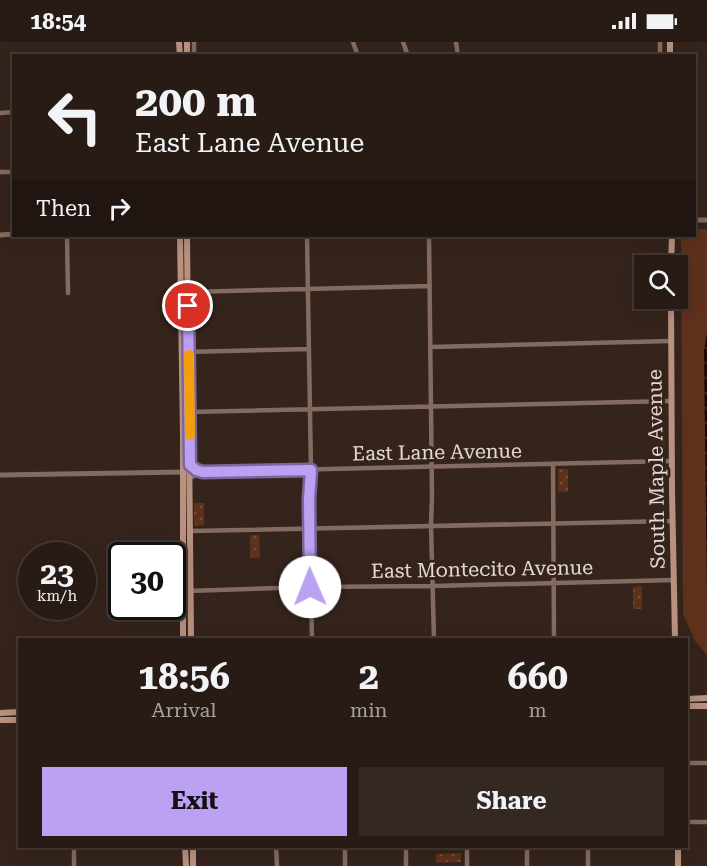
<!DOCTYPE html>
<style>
:root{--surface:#281b15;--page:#342822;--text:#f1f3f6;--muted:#a5a1a0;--line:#443934;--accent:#bca0f2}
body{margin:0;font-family:"Roboto Serif",serif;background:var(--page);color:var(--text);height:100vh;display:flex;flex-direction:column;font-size:22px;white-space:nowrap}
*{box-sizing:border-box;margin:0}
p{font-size:20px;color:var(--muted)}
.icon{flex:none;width:33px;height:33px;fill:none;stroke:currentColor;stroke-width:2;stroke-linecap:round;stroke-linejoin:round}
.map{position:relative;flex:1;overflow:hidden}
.drawer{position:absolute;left:18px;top:596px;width:670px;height:210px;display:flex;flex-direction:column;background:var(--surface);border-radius:0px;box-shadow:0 3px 15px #0003,0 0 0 2px var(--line)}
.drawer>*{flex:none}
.top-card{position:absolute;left:12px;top:12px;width:684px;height:183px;border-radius:0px;box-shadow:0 3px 15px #0003,0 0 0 2px var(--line);background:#281b15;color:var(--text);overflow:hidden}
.controls{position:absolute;left:634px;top:213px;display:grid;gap:12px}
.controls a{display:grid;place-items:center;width:54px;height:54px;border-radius:0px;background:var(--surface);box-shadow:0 3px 15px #0003,0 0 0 2px var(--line);font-size:30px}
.speed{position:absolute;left:18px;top:500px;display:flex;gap:12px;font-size:30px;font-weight:700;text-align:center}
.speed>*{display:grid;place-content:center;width:78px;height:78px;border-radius:50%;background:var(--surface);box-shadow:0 3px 15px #0003,0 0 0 2px var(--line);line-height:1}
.speed small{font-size:15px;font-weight:400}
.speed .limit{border:3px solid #111;border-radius:9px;background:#fff;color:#111}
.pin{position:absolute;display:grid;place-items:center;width:51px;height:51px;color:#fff;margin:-26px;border:3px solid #fff;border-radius:50%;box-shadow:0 2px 6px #0007}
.me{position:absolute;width:66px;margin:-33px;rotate:359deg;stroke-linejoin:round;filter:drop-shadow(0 0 4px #0008)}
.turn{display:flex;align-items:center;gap:21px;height:126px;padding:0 24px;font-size:27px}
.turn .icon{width:78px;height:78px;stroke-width:2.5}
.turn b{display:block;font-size:42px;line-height:51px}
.then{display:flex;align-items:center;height:57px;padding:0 24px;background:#0003;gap:12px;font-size:22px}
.eta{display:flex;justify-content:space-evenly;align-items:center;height:102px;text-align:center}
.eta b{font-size:36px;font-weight:700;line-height:42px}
.cta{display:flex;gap:12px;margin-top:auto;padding:12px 24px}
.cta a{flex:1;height:69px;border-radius:0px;background:var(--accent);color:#111;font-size:24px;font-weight:700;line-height:69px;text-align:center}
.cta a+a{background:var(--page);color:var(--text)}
.status{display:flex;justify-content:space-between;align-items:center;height:42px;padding:0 30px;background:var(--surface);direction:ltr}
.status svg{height:16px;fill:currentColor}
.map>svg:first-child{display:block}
</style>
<div class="status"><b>18:54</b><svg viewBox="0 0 49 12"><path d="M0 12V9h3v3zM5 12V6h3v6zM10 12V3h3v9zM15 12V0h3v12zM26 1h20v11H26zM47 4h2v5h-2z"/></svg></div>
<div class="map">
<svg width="707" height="824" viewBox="0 0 707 824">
<defs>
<pattern id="grass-dots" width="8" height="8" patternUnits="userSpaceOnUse" patternTransform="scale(1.5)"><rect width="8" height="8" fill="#5e311c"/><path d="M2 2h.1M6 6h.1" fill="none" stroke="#754e3c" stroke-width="1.8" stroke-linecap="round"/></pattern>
<pattern id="water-waves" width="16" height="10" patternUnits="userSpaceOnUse" patternTransform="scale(1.5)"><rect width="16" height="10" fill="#240300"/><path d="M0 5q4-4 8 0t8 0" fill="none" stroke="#442724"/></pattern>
</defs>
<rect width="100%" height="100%" fill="#35241c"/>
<path fill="url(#grass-dots)" d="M 664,389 L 665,412 L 663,414 L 659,414 L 658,390 Z
M 558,427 L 568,427 L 568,450 L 558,450 Z
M 194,461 L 204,461 L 204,483 L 196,484 L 194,482 Z
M 250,493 L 259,493 L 260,516 L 250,516 Z
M 642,544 L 642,567 L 633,567 L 633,545 Z
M 461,811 L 461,820 L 436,821 L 436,812 Z"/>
<path fill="#5e311c" d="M 695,187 L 707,187 L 707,613 L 695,599 L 683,572 L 681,194 L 694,194 Z"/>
<path fill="url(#water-waves)" d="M 707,290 L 707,559 L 704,309 Z"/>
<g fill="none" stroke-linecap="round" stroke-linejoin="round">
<path stroke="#846b60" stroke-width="4.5" d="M 194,0 L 194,14
M 353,0 L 358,14
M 403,0 L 408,14
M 456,0 L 458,14
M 660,0 L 660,14
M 0,71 L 14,70
M 0,130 L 14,130
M 67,194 L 68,251
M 307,194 L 311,428 L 309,457 L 312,597
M 429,194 L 432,454 L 431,483 L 434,597
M 188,250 L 430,244
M 431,305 L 671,299
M 186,310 L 309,307
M 190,370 L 671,359
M 553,422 L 554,597
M 190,436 L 203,430 L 672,419
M 190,489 L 673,479
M 187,549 L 310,545 L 433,544 L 674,538
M 687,721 L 707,721
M 687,780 L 707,780
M 74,804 L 74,824
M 276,804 L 277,824
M 345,804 L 345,824
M 406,804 L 406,824
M 467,804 L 467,824
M 527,804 L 527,824
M 588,804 L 588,824"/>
<path stroke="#846b60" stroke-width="5" d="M 694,178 L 707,178
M 0,193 L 14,192
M 0,433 L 185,430"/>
<path stroke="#b9917f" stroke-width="6" d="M 179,0 L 180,14
M 187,0 L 187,14
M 670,0 L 670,14
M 180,194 L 183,395 L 183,597
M 187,194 L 191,597
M 671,224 L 672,194
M 671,256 L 672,449 L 675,597
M 687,657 L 707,656
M 687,664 L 707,664
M 0,671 L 20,670
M 0,678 L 20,678
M 185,804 L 186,824
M 193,804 L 193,824
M 678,804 L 678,824"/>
</g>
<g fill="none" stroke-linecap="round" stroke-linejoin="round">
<defs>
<path id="route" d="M 188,264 L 190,423 L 196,428 L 203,430 L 311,428 L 309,457 L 310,545"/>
</defs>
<use href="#route" stroke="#7a689d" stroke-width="15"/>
<use href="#route" stroke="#bca0f2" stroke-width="10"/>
<path stroke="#f59e0b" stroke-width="10" d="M 189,313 L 190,393"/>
</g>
<g text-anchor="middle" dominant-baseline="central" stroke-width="6" stroke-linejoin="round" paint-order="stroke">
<g font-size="20" fill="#e4d9d4" stroke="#35241c">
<text transform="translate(437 410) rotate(-1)">East Lane Avenue</text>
<text transform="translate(656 427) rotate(-91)">South Maple Avenue</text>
<text transform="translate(482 527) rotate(-1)">East Montecito Avenue</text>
</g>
</g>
</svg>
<div class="controls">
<a><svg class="icon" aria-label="search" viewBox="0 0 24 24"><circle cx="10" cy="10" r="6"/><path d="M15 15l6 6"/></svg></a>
</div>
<div class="speed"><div>23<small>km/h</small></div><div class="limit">30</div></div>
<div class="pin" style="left:188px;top:264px;background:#d93025"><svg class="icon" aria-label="arrive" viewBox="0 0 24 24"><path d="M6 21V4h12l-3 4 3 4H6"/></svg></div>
<svg class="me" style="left:310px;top:545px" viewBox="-20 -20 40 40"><circle r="19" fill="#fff"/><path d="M0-13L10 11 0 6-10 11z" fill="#bca0f2"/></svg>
<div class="top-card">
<div class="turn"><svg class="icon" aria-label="left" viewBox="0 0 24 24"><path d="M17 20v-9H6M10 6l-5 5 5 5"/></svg><div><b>200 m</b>East Lane Avenue</div></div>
<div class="then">Then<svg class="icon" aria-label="right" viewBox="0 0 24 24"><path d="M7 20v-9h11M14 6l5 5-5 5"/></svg></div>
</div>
<section class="drawer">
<div class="eta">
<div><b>18:56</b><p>Arrival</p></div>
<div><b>2</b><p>min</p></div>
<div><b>660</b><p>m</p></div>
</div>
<div class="cta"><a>Exit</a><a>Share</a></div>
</section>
</div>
